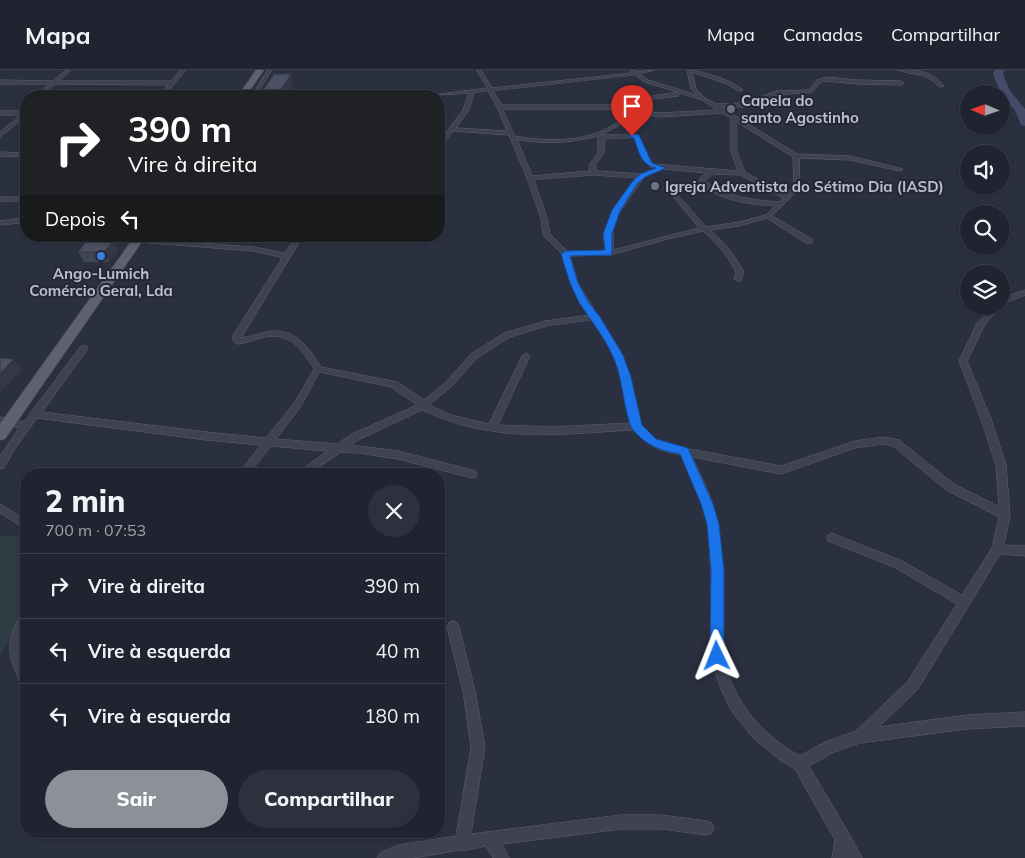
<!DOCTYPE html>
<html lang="pt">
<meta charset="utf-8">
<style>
:root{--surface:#202431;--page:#2d303d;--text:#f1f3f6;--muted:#a2a4ab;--line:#3d414d;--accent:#8c9099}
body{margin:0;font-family:Mulish,sans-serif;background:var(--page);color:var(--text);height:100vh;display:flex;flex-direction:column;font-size:19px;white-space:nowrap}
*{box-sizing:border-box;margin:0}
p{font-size:16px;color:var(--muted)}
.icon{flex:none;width:28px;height:28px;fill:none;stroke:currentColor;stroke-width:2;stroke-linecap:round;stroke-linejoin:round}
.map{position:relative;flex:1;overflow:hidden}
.drawer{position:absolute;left:20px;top:398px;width:425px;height:370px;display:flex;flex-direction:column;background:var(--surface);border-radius:20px;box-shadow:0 1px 4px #0004,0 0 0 1px var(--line)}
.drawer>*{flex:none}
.guide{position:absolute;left:20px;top:20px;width:425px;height:152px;border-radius:20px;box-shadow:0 1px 4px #0004,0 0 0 1px var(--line);background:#202124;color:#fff;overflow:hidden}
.needle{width:32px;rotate:272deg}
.controls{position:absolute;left:960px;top:15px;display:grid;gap:10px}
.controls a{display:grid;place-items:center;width:50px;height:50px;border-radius:50%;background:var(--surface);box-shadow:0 1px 4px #0004,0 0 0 1px var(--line);font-size:25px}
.pin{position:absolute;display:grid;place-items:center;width:42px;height:42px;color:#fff;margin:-51px -21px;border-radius:50% 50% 50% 0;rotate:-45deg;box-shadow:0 0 5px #0007}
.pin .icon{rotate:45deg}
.me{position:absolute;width:55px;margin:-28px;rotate:358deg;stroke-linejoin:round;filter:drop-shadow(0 0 4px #0008)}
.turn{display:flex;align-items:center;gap:18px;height:105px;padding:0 25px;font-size:22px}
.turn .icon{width:65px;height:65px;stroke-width:2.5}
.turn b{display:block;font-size:35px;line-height:42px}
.then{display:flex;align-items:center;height:48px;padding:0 25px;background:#0003;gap:10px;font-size:19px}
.round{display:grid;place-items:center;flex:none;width:52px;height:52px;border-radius:26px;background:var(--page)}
.head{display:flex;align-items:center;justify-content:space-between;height:85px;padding:0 25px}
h1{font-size:30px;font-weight:800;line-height:38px}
.primary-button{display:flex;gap:10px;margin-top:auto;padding:10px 25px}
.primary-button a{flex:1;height:58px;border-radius:30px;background:var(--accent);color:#fff;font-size:20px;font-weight:800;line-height:58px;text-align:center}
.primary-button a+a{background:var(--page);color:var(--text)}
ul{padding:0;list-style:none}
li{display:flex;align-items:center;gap:15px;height:65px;padding:0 25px;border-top:1px solid var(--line)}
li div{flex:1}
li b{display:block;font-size:19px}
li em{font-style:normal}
header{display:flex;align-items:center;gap:30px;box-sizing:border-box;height:70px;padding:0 25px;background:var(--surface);border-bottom:1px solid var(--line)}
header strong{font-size:24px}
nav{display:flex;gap:28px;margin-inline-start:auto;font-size:18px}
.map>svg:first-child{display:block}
</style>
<header>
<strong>Mapa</strong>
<nav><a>Mapa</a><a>Camadas</a><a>Compartilhar</a></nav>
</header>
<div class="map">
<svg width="1025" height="788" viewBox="0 0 1025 788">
<rect width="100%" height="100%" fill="#2b3041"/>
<path fill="#2e3d43" d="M 0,466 L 26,467 L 26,540 L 0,586 Z"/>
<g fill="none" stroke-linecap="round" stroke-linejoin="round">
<path fill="#454c69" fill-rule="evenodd" d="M 995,0 L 1005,0 L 1003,4 L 1010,21 L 1025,39 L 1025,56 L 1021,55 L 1016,42 L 1000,22 L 993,4 Z"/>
<defs>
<path id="minor" d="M 66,0 L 71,0 L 59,11 L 171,11 L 181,0 L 186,0 L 164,26 L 158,26 L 168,15 L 55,14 L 40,26 L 35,26 L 49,14 L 0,14 L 0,10 L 53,11 Z
M 268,0 L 272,0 L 256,26 L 252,26 Z
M 477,0 L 481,0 L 492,18 L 632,3 L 629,0 L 634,0 L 637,2 L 654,0 L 640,4 L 648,10 L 697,25 L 691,19 L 687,0 C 701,0 732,10 743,20 L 738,21 L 727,14 L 692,2 L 696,19 L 705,28 L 716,34 L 745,33 L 776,21 L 809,20 L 817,10 L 826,7 L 857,10 L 901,11 L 904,13 L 901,15 L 857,14 L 826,11 L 821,12 L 812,22 L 777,25 L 746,37 L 721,37 L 797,84 L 850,86 L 903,99 L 900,101 L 850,90 L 799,88 L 800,115 L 795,123 L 772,146 L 812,169 L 812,173 L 806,173 L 767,148 L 739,156 L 710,160 C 725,172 734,185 744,202 L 741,211 L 738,211 L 734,209 L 736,202 C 727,185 717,173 703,161 L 668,169 L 610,185 L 570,186 L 578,213 L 622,285 L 630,307 L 640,355 L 655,369 L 668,375 L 781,396 L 855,371 L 884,367 L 899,370 L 954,414 L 999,437 L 996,395 L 981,349 L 959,291 L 977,253 L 993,236 L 1001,236 L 1002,228 L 1025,220 L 1025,225 L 1001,235 L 1002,236 L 1001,238 L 985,254 L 967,291 L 991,349 L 1006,395 L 1010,445 L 1004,475 L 1025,476 L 1025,486 L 1000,484 L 918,619 L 879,657 L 967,645 L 1025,642 L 1025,656 L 967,659 L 860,673 L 834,682 L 809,696 L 848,762 L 862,788 L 832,788 L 835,770 L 795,699 L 780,690 L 753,668 L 731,640 L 721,619 L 715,602 L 710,580 L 711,508 L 708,455 L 700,427 L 681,385 C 656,380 651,377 634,360 C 587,362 538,369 492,361 C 467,358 445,350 422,340 L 358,370 L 351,375 L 398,381 L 472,400 L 476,401 L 477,404 L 476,407 L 472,408 L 398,389 L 358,383 L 341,382 L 309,404 L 296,404 L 327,381 L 271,376 L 249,404 L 238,404 L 261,375 L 206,370 L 37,348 L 14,380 L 4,398 L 0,399 L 0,386 L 19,358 L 0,353 L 0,347 L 24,352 L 81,276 L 87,276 L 87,280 L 42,342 L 206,362 L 266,368 L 295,332 L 314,299 C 302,280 290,262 265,267 C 256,269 247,273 238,274 L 235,273 L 232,267 L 281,190 L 280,187 L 253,181 L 138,172 L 135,172 L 135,168 L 253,177 L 285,183 L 296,166 L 303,166 L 241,268 C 251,267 261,262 272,261 C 296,259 310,279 321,297 L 397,312 L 424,330 L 446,312 L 471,284 L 504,263 L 545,251 L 590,245 L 570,213 L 563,185 L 543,165 L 541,148 L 527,108 L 509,65 L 453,61 L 441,77 L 439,78 L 439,72 L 463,40 L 469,23 L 424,26 L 487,18 ZM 635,5 L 644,12 L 678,22 L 640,28 L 631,39 L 612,35 L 502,35 L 493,21 ZM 488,21 L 497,37 L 507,61 L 456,58 L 469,40 L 474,23 ZM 680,23 L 702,30 L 717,40 L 659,43 L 637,40 L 644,30 L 678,26 ZM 503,39 L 612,39 L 629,41 C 603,73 551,73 515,66 ZM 634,42 L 659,47 L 722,43 L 731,48 L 731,82 L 738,101 L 654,94 L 648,87 L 638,65 L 600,65 L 624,53 ZM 737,52 L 793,87 L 794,115 L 787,125 L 745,102 L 737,82 ZM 598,66 L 598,83 L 589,95 L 590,101 L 532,106 L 517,69 C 544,75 571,73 598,66 ZM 634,68 L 642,88 L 650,97 L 656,98 L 641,104 L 597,101 L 595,95 L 604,83 L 605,69 ZM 664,99 L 707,103 L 700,108 L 699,112 C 719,131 748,134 775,136 L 766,145 L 739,152 L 706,157 L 675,122 L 671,122 L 671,124 L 699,158 L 613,180 L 613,161 L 618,145 L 644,107 ZM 714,104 L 741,105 L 783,128 L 779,132 C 752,130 728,127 705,111 ZM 594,105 L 637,108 L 609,150 L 606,161 L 606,181 L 568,182 L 550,164 L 547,148 L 534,110 ZM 593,250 L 614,285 L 622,307 L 631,353 L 554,357 L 498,355 L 530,286 L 526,283 L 522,286 L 489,354 L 451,345 L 429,335 L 452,316 L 477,288 L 510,267 L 546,256 ZM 320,302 L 391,317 L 417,335 L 352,364 L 337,374 L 276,369 L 301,336 ZM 884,374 L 893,376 L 946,420 L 999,447 L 992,478 L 962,525 L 902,491 L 836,465 L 832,463 L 828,465 L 827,468 L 828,471 L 894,497 L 957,534 L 908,611 L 856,661 L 825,672 L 800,686 C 761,665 730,628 723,583 C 721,568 723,553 723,537 C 723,510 723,481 718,454 C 714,430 702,408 692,387 L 781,404 L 855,378 Z
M 898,0 C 917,0 931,0 944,16 L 939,17 C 923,0 916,7 898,0 Z
M 0,41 L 26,41 L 26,46 L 0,67 L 0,62 L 21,45 L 0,45 Z
M 0,82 L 26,83 L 26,87 L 0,86 Z
M 0,127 L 26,127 L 26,131 L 0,131 Z
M 26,145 L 26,161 L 21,159 L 20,153 L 0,155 L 0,151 L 21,148 Z
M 0,434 L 26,450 L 26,459 L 0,443 Z
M 26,542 L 26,559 L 23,565 L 21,579 L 26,596 L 26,616 L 21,614 C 11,591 4,579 16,554 C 19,549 21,545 26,542 Z
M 453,551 L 457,553 L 459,557 L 475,621 L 485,677 L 471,764 L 621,745 L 661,745 L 707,751 L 712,753 L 714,758 L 712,763 L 707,765 L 661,759 L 621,759 L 502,774 L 509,788 L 493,788 L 486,776 L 462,781 L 460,780 L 413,788 L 377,788 L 380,783 L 398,775 L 456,766 L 471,677 L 463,621 L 447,557 L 449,553 Z"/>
<path id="primary" d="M 256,0 L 264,0 L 246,26 L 238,26 Z
M 135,166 L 146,166 L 5,369 L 0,370 L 0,354 Z"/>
</defs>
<use href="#minor" stroke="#5d606e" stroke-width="1"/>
<use href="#primary" stroke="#494c5a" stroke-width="1"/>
<use href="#minor" fill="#3f4351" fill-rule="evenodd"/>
<use href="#primary" fill="#5d6170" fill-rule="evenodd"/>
</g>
<path fill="#404554" d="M 113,171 L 118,181 L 109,192 L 84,192 L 78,182 Z"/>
<path fill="#343845" d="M 291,4 L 293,16 L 287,26 L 277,26 Z
M 113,171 L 118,181 L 109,192 L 104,182 Z
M 14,289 L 22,299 L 0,323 L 0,304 Z"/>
<path fill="#4b5062" stroke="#343845" d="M 274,4 L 291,4 L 277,26 L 259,26 Z
M 87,170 L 113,171 L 104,182 L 78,182 Z
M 0,288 L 14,289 L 0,304 Z"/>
<path fill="#1a73e8" stroke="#114b97" d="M 630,64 L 639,65 L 652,93 L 666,98 L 645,107 L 637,114 L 620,141 L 612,164 L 612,185 L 570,186 L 578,213 L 589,233 L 600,247 L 623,285 L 631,307 L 642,355 L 656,369 L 688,378 L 713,434 L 719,454 L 724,500 L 724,586 L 722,590 L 717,592 L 712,590 L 710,586 L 711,500 L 707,454 L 701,434 L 680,384 C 660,381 646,375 633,360 C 626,351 622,311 617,297 C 609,273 594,255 580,234 C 571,218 566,201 561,184 L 566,181 L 605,180 L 603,164 L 612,140 L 632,112 L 640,104 L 656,98 C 640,94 639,82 634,68 L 630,67 Z"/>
<g fill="#6b7280" stroke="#232736" stroke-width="2">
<circle cx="731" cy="39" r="5"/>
<circle cx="655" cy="116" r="5"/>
</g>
<circle fill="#3f7fe0" stroke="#232736" stroke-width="2" cx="101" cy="186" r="5"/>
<g text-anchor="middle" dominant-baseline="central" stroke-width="4" stroke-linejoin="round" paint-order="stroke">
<g font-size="15" font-weight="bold" fill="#bcbfcb" stroke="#232736" text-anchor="start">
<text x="741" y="30">Capela do<tspan x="741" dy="17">santo Agostinho</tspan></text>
<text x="665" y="116">Igreja Adventista do Sétimo Dia (IASD)</text>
<text x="101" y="203" text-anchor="middle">Ango-Lumich<tspan x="101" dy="17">Comércio Geral, Lda</tspan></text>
</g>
</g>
</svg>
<div class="controls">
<a><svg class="needle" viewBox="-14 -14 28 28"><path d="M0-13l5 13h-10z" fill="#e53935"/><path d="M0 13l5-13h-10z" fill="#a2a4ab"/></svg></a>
<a><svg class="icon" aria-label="sound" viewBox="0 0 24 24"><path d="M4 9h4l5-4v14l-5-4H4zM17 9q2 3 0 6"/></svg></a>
<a><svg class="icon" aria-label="search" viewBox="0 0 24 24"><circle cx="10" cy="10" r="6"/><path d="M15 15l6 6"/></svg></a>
<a><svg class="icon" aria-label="layers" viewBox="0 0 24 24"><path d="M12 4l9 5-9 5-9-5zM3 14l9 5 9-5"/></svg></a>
</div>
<div class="pin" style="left:632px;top:66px;background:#d93025"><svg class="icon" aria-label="arrive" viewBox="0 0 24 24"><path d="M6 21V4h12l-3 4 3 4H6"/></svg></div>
<svg class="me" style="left:717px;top:586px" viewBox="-20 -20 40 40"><path d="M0-17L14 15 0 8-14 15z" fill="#1a73e8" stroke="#fff" stroke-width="4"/></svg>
<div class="guide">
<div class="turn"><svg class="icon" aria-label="right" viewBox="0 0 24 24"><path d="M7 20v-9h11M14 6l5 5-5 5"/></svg><div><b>390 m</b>Vire à direita</div></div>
<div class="then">Depois<svg class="icon" aria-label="left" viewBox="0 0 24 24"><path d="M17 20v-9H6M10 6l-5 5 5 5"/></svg></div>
</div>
<section class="drawer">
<div class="head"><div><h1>2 min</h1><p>700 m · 07:53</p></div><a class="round"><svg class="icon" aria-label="close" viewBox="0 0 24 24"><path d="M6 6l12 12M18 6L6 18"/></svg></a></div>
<ul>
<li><svg class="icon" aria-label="right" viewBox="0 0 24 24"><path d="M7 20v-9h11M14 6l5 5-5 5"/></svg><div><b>Vire à direita</b></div><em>390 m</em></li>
<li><svg class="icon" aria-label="left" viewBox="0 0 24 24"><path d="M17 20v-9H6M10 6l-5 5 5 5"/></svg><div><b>Vire à esquerda</b></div><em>40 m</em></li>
<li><svg class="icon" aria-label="left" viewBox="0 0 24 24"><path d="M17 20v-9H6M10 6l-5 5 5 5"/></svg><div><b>Vire à esquerda</b></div><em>180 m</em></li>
</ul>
<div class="primary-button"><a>Sair</a><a>Compartilhar</a></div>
</section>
</div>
